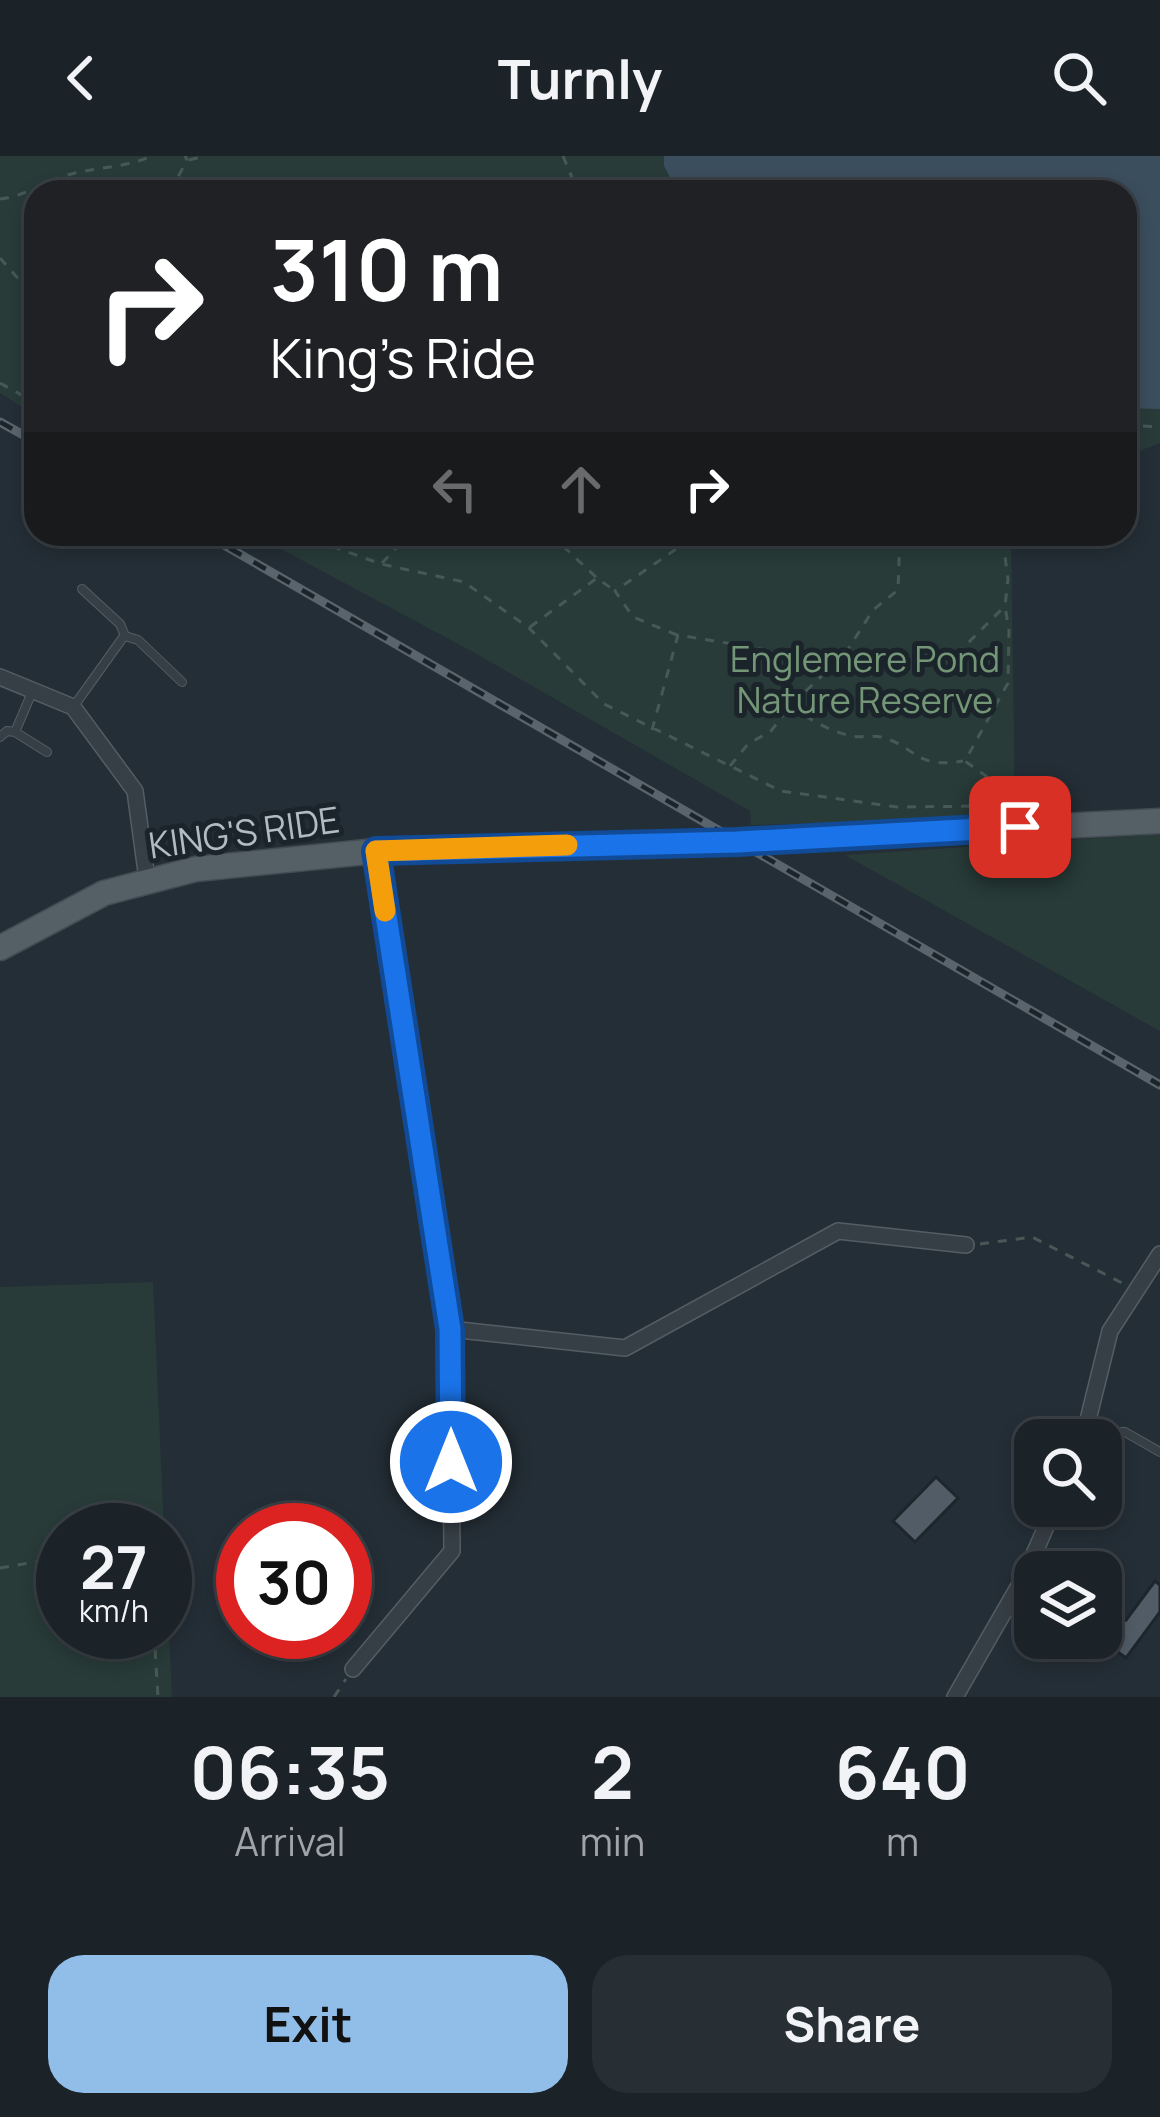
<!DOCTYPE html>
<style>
:root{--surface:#1b2228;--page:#282f34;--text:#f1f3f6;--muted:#a0a4a8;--line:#393f45;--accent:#90bee9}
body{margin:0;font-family:Manrope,sans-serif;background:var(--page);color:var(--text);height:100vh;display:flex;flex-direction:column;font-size:45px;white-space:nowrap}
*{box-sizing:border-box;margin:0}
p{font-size:39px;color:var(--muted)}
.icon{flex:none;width:66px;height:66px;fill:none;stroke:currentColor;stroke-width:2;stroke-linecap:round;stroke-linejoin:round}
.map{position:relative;height:1541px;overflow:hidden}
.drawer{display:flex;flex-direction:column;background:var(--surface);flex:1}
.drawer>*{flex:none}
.hud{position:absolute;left:24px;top:24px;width:1113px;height:366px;border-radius:36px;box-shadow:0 6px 18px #0003,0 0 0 3px var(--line);background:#202124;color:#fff;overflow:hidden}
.controls{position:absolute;left:1014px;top:1263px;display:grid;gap:24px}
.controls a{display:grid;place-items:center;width:108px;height:108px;border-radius:24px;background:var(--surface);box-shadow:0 6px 18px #0003,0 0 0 3px var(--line);font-size:60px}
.speed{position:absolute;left:36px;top:1347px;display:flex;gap:24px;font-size:60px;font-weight:700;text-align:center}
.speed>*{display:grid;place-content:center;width:156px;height:156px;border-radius:50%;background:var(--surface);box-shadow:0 6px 18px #0003,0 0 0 3px var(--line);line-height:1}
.speed small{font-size:30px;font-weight:400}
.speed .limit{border:18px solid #d22;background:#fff;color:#111}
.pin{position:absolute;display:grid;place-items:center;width:102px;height:102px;color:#fff;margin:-51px;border-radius:24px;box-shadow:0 6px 18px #0006}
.me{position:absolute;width:132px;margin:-66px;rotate:0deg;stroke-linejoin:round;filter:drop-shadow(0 0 9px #0008)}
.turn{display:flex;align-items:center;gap:42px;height:252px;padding:0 48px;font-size:54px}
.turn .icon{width:156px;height:156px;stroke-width:2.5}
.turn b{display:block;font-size:84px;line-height:102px}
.lanes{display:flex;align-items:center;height:114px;padding:0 48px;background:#0003;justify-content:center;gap:60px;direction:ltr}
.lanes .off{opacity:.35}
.eta{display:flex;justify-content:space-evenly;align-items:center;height:204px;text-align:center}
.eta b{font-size:72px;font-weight:700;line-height:84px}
.action{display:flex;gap:24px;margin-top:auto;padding:24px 48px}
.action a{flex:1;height:138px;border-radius:36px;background:var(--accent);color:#111;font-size:48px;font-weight:700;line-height:138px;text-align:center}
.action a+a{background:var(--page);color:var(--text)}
header{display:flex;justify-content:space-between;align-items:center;height:156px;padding:0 48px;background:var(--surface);font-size:54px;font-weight:700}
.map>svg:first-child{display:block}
</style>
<header><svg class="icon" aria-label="back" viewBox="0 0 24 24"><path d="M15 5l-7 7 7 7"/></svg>Turnly<svg class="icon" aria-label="search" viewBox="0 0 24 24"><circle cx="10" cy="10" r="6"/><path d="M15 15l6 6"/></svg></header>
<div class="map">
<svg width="1160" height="1541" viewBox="0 0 1160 1541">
<rect width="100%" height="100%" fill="#242e36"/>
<path fill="#283b38" d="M 0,0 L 1160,0 L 1160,287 L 1137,296 L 1125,294 L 1125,36 L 36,36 L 36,260 L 0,237 Z
M 253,378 L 1011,378 L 1015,654 L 1019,662 L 751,669 L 750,655 L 473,496 Z
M 1160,678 L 1160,875 L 845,699 Z
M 153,1126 L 164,1374 L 63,1374 L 63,1476 L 165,1476 L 165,1390 L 172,1541 L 0,1541 L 0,1131 Z"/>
<path fill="#3b4e5d" d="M 664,0 L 1160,0 L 1160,253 L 1125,252 L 1125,36 L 678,36 L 664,10 Z"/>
<path fill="#515c66" stroke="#1e262d" stroke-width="3" d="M 936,1321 L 958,1342 L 915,1386 L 893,1365 Z
M 1155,1425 L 1160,1429 L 1160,1456 L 1126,1502 L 1099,1482 L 1101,1474 L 1115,1455 L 1126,1464 Z"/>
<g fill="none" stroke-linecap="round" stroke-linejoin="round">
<defs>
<path id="lane" d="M 82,433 L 120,468 L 125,480 L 138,484 L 182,526
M 33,534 L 15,576 L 47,596
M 74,550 L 124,480
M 0,581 L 7,575 L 15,576
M 1088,1277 L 1125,1276 L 1160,1296"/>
<path id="street" d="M 0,521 L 73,551 L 135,635 L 147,723
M 450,1173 L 625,1192 L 838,1075 L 966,1089
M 1083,1284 L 1110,1175 L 1160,1098
M 353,1513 L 452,1395 L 450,1173 L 376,695
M 955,1541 L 1024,1421 L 1055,1350"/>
<path id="primary" d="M 802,683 L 1160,665
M 0,792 L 104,737 L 196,713 L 376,695 L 705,687"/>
</defs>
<use href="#lane" stroke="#555d64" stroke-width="10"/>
<use href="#street" stroke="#555d64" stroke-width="18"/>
<use href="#primary" stroke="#434b53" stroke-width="27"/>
<path stroke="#475857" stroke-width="3" stroke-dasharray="9 9" stroke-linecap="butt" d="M 563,0 L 578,36
M 189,4 L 205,0
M 170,36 L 187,4 L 185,0
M 0,43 C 27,40 49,23 75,17 C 102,11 126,11 152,0
M 0,102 L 36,143
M 0,227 L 36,247
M 1125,269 L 1160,271
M 298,378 L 381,408 L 464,426 L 529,472 L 604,548 L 781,635 L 897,651 L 987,650 L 986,620 L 965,605 L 1008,527 L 1009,475 L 1005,450 L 1008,423 L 1002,378
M 550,378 L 597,422
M 631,378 L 675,391
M 684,388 L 696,381 L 717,378
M 382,407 L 410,378
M 530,471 L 597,422 L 615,435
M 677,479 L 633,461 L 615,435 L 679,391 L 688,378
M 790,550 C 808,562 830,576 852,580 C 862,582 872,579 881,581 C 918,591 913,613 963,605
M 652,574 L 678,479 L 812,501 L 845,498 L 888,503 L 959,496 L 1004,451
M 730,610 L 748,588 L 771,575 L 790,550 L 845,498 L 873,454 L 898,434 L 900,378
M 980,1088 L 1032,1081 L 1126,1129
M 0,1412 L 63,1401
M 154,1476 L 158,1541
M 334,1541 L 346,1523"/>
<use href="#lane" stroke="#373f46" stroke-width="8"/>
<use href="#street" stroke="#373f46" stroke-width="15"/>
<use href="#primary" stroke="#555f66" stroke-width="24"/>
<defs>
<path id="rail" d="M 0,266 L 36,286
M 205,378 L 1160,929"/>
</defs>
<use href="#rail" stroke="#59646d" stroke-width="9"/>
<use href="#rail" stroke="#1c242b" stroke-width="4.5" stroke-dasharray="14" stroke-linecap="butt"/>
<defs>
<path id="primary-bridge" d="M 705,687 L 802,683"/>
</defs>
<use href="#primary-bridge" stroke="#434b53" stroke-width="27" stroke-linecap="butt"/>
<use href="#primary-bridge" stroke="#555f66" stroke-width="24"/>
</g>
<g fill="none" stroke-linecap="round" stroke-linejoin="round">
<defs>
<path id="route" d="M 451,1306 L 450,1173 L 376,695 L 737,686 L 1020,671"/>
</defs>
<use href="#route" stroke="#114b97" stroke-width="30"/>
<use href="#route" stroke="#1a73e8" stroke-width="21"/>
<path stroke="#f59e0b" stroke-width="21" d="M 385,755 L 376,695 L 567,689"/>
</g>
<g text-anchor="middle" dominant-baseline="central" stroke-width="10" stroke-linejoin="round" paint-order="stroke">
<g font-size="36" fill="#739676" stroke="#1c242b">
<text x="865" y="502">Englemere Pond<tspan x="865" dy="41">Nature Reserve</tspan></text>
</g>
<g font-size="36" fill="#b2bac3" stroke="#1c242b">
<text transform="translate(244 676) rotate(-8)">KING'S RIDE</text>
</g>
</g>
</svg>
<div class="controls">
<a><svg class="icon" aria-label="search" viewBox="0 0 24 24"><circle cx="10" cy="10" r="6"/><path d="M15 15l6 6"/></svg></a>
<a><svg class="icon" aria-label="layers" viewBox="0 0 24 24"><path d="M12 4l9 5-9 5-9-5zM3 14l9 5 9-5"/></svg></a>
</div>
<div class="speed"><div>27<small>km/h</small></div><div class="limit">30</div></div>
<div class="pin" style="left:1020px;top:671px;background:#d93025"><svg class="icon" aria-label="arrive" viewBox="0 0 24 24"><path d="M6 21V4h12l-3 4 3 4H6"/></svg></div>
<svg class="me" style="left:451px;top:1306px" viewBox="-20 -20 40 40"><circle r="17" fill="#1a73e8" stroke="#fff" stroke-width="3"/><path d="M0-11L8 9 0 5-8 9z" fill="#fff"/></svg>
<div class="hud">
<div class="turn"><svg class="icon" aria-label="right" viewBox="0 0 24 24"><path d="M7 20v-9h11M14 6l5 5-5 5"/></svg><div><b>310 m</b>King's Ride</div></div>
<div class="lanes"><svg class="icon off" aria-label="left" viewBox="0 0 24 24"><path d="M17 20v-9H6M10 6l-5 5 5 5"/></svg><svg class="icon off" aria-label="ahead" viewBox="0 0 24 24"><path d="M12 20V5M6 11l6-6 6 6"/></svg><svg class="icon" aria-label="right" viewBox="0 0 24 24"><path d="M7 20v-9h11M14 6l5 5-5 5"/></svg></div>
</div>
</div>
<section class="drawer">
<div class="eta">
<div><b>06:35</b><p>Arrival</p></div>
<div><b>2</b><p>min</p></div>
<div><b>640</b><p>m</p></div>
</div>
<div class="action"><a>Exit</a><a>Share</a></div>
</section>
